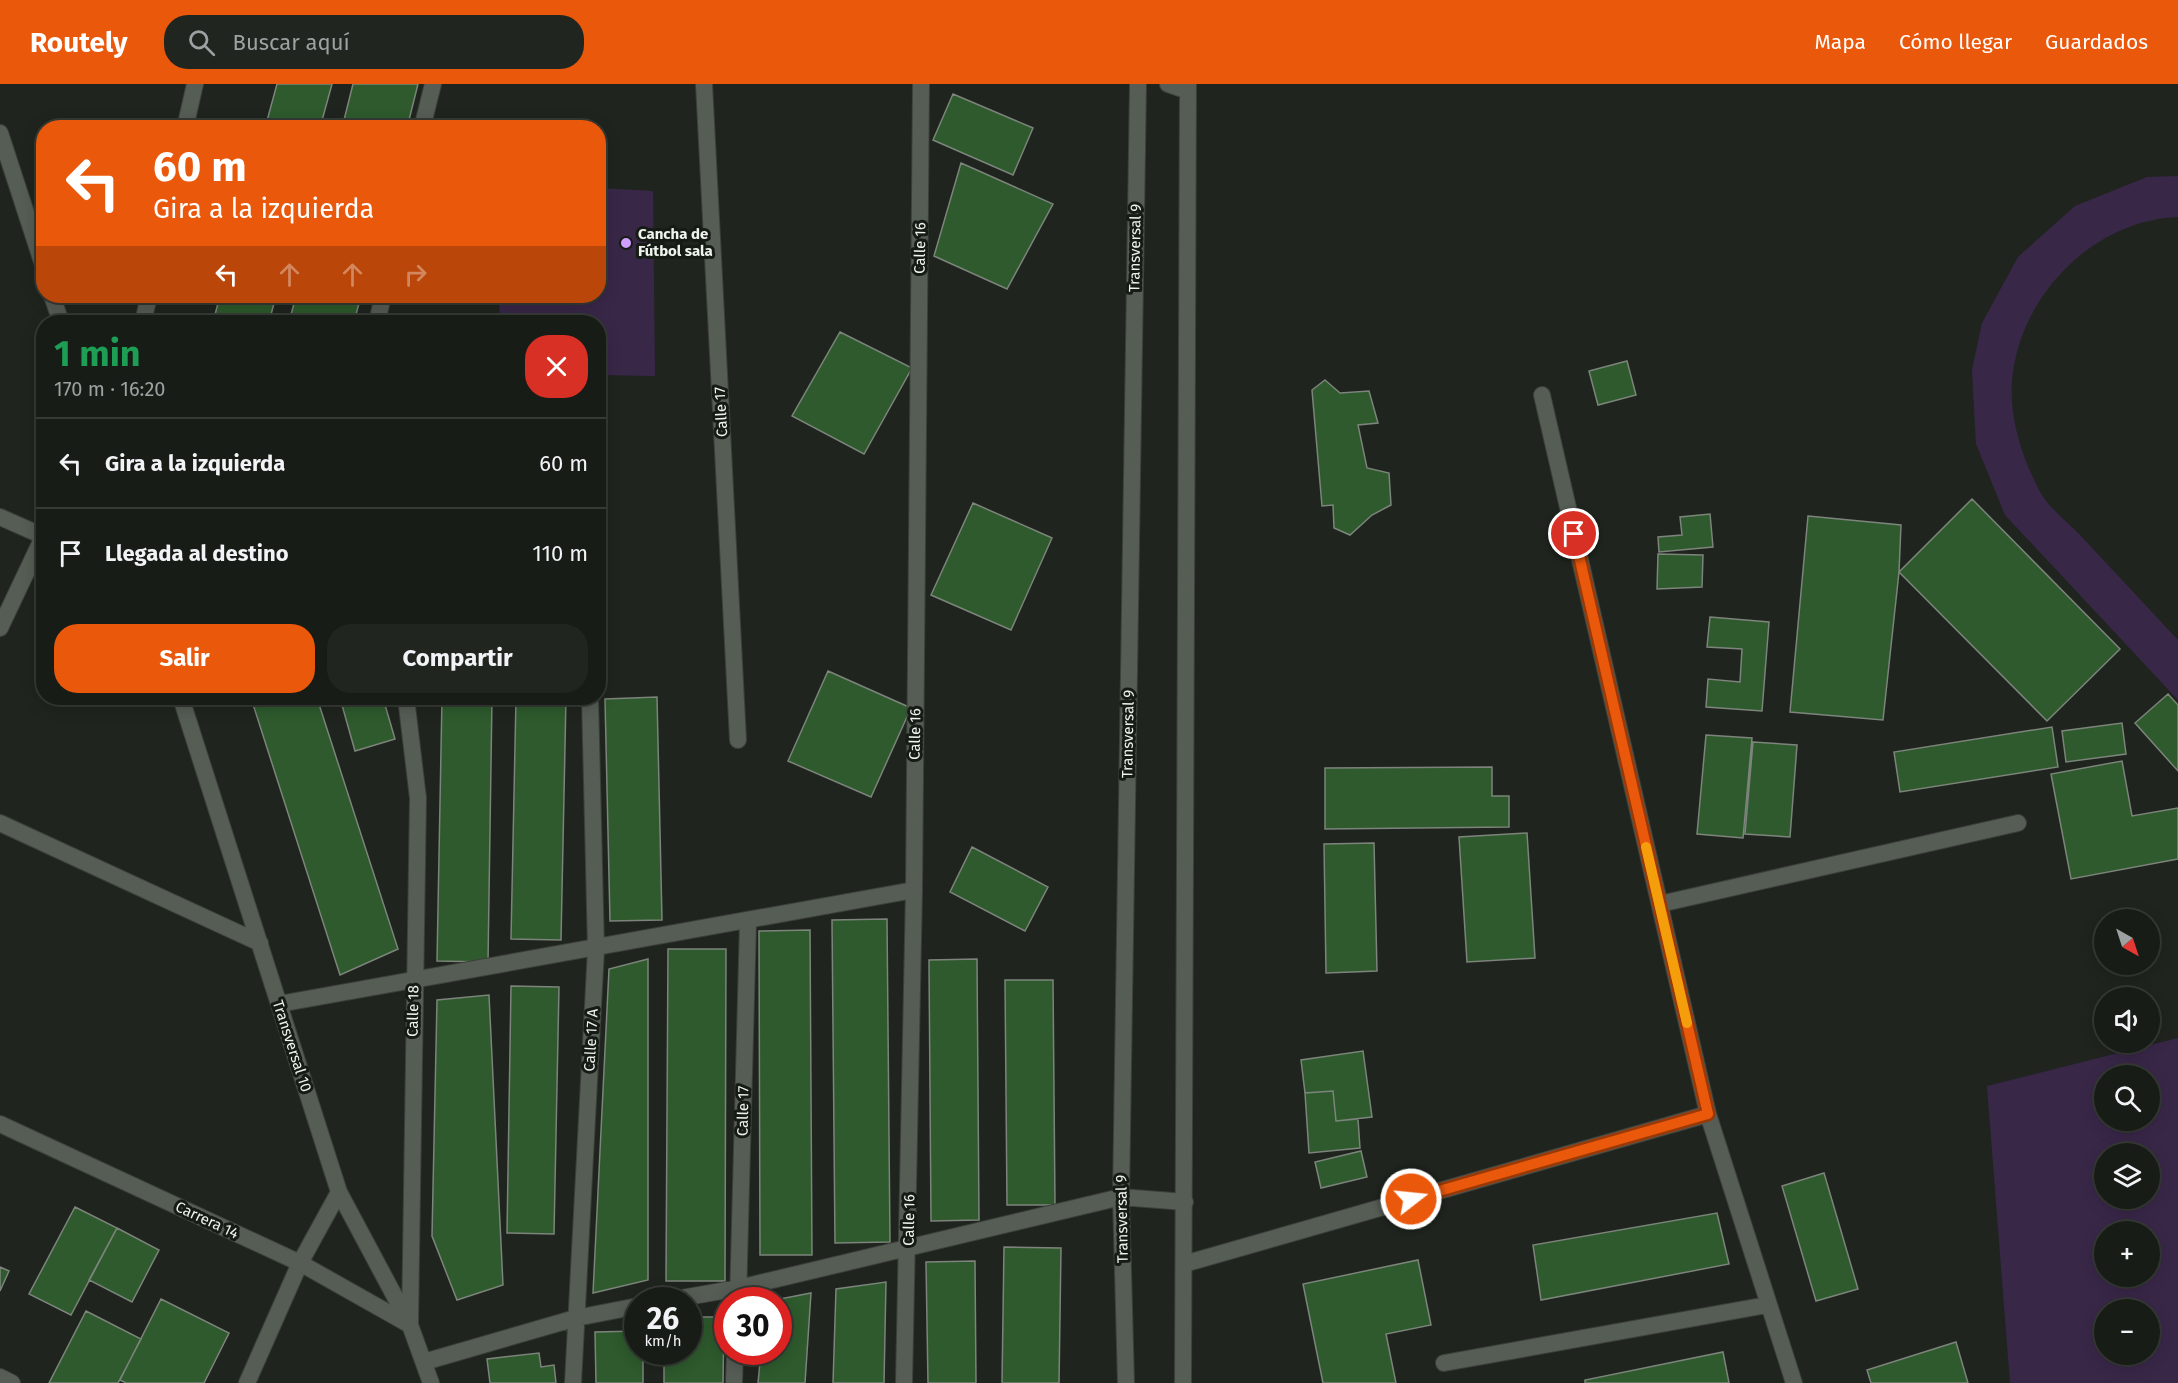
<!DOCTYPE html>
<html lang="es">
<meta charset="utf-8">
<style>
:root{--surface:#171c16;--page:#20251f;--text:#f1f3f6;--muted:#9ea1a1;--line:#363a35;--accent:#ea580c}
body{margin:0;font-family:"Fira Sans",sans-serif;background:var(--page);color:var(--text);height:100vh;display:flex;flex-direction:column;font-size:22px;white-space:nowrap}
*{box-sizing:border-box;margin:0}
p{font-size:20px;color:var(--muted)}
.icon{flex:none;width:33px;height:33px;fill:none;stroke:currentColor;stroke-width:2;stroke-linecap:round;stroke-linejoin:round}
.map{position:relative;flex:1;overflow:hidden}
.side{position:absolute;left:36px;top:231px;width:570px;height:390px;display:flex;flex-direction:column;background:var(--surface);border-radius:24px;box-shadow:0 3px 15px #0003,0 0 0 2px var(--line)}
.side>*{flex:none}
.hud{position:absolute;left:36px;top:36px;width:570px;height:183px;border-radius:24px;box-shadow:0 3px 15px #0003,0 0 0 2px var(--line);background:#ea580c;color:#fff;overflow:hidden}
.needle{width:39px;rotate:141deg}
.fabs{position:absolute;left:2094px;top:825px;display:grid;gap:12px}
.fabs a{display:grid;place-items:center;width:66px;height:66px;border-radius:50%;background:var(--surface);box-shadow:0 3px 15px #0003,0 0 0 2px var(--line);font-size:30px}
.speed{position:absolute;left:624px;top:1203px;display:flex;gap:12px;font-size:30px;font-weight:700;text-align:center}
.speed>*{display:grid;place-content:center;width:78px;height:78px;border-radius:50%;background:var(--surface);box-shadow:0 3px 15px #0003,0 0 0 2px var(--line);line-height:1}
.speed small{font-size:15px;font-weight:400}
.speed .limit{border:9px solid #d22;background:#fff;color:#111}
.pin{position:absolute;display:grid;place-items:center;width:51px;height:51px;color:#fff;margin:-26px;border:3px solid #fff;border-radius:50%;box-shadow:0 2px 6px #0007}
.me{position:absolute;width:66px;margin:-33px;rotate:74deg;stroke-linejoin:round;filter:drop-shadow(0 0 4px #0008)}
.turn{display:flex;align-items:center;gap:21px;height:126px;padding:0 18px;font-size:27px}
.turn .icon{width:78px;height:78px;stroke-width:2.5}
.turn b{display:block;font-size:42px;line-height:51px}
.lanes{display:flex;align-items:center;height:57px;padding:0 18px;background:#0003;justify-content:center;gap:30px;direction:ltr}
.lanes .off{opacity:.35}
.round{display:grid;place-items:center;flex:none;width:63px;height:63px;border-radius:24px;background:var(--page)}
.head{display:flex;align-items:center;justify-content:space-between;height:102px;padding:0 18px}
h1{font-size:36px;font-weight:700;line-height:45px;color:#1e9e55}
.cta{display:flex;gap:12px;margin-top:auto;padding:12px 18px}
.cta a{flex:1;height:69px;border-radius:24px;background:var(--accent);color:#fff;font-size:24px;font-weight:700;line-height:69px;text-align:center}
.cta a+a{background:var(--page);color:var(--text)}
ul{padding:0;list-style:none}
li{display:flex;align-items:center;gap:18px;height:90px;padding:0 18px;border-top:2px solid var(--line)}
li div{flex:1}
li b{display:block;font-size:22px}
li em{font-style:normal}
header{display:flex;align-items:center;gap:36px;box-sizing:border-box;height:84px;padding:0 30px;background:var(--accent);color:#fff}
header strong{font-size:28px}
nav{display:flex;gap:33px;margin-inline-start:auto;font-size:21px}
.search{width:420px;height:54px;background:var(--page);display:flex;align-items:center;gap:15px;box-sizing:border-box;padding:0 21px;border-radius:24px;color:var(--muted);font-size:22px}
.map>svg:first-child{display:block}
</style>
<header>
<strong>Routely</strong>
<div class="search"><svg class="icon" aria-label="search" viewBox="0 0 24 24"><circle cx="10" cy="10" r="6"/><path d="M15 15l6 6"/></svg>Buscar aquí</div>
<nav><a>Mapa</a><a>Cómo llegar</a><a>Guardados</a></nav>
</header>
<div class="map">
<svg width="2178" height="1299" viewBox="0 0 2178 1299">
<rect width="100%" height="100%" fill="#1f251e"/>
<path fill="#392748" fill-rule="evenodd" d="M 2178,92 L 2178,133 C 2096,136 2024,207 2013,288 C 2007,328 2021,371 2039,406 C 2047,422 2066,437 2079,450 C 2112,485 2145,521 2178,556 L 2178,616 L 2005,431 L 1976,360 L 1972,286 L 1982,239 L 2018,173 L 2075,122 L 2147,93 Z
M 599,104 L 653,107 L 655,292 L 599,291 L 598,238 L 500,238 L 499,212 L 598,212 Z
M 2178,954 L 2178,1299 L 2010,1299 L 1987,1002 ZM 2104,992 L 2150,992 L 2150,1036 L 2104,1036 ZM 2104,1070 L 2150,1070 L 2150,1114 L 2104,1114 ZM 2104,1148 L 2150,1148 L 2150,1192 L 2104,1192 ZM 2104,1226 L 2150,1226 L 2150,1270 L 2104,1270 Z"/>
<path fill="#2e5a2d" stroke="#7c847b" stroke-width="1.5" d="M 277,0 L 332,0 L 320,44 L 265,44 Z
M 353,0 L 418,0 L 407,44 L 342,44 Z
M 953,10 L 1033,44 L 1013,91 L 933,56 Z
M 961,79 L 1053,120 L 1007,205 L 934,172 Z
M 220,212 L 276,212 L 269,238 L 213,238 Z
M 296,212 L 361,212 L 354,238 L 289,238 Z
M 840,248 L 912,284 L 864,370 L 792,332 Z
M 1627,277 L 1636,311 L 1598,321 L 1589,287 Z
M 1325,296 L 1340,309 L 1369,307 L 1378,339 L 1358,341 L 1367,384 L 1389,389 L 1391,421 L 1372,431 L 1350,451 L 1334,444 L 1333,421 L 1322,422 L 1312,306 Z
M 1972,415 L 2120,565 L 2047,637 L 1899,488 Z
M 973,419 L 1052,454 L 1011,546 L 931,511 Z
M 1710,430 L 1713,463 L 1659,468 L 1658,453 L 1682,451 L 1680,433 Z
M 1808,432 L 1901,441 L 1899,488 L 1883,636 L 1790,628 Z
M 1658,470 L 1703,471 L 1702,503 L 1657,505 Z
M 1710,533 L 1769,538 L 1762,627 L 1706,623 L 1708,595 L 1740,598 L 1742,565 L 1707,563 Z
M 828,587 L 911,624 L 871,713 L 788,677 Z
M 2168,610 L 2178,621 L 2178,687 L 2135,639 Z
M 657,613 L 662,836 L 610,837 L 605,615 Z
M 251,614 L 317,614 L 398,865 L 340,891 Z
M 340,614 L 383,614 L 395,655 L 355,667 Z
M 442,614 L 492,614 L 488,878 L 437,877 Z
M 516,614 L 566,614 L 561,856 L 511,855 Z
M 2122,639 L 2126,670 L 2066,678 L 2062,647 Z
M 2052,643 L 2058,683 L 1900,708 L 1894,668 Z
M 1706,651 L 1752,654 L 1743,754 L 1697,750 Z
M 1753,658 L 1797,661 L 1790,753 L 1745,750 Z
M 2122,677 L 2132,732 L 2178,724 L 2178,775 L 2071,795 L 2051,690 Z
M 1492,683 L 1492,712 L 1509,712 L 1509,743 L 1325,745 L 1325,684 Z
M 1527,749 L 1535,874 L 1467,878 L 1459,753 Z
M 1374,759 L 1377,887 L 1326,889 L 1324,760 Z
M 972,763 L 1048,803 L 1025,847 L 950,808 Z
M 887,835 L 890,1158 L 835,1159 L 832,836 Z
M 810,846 L 812,1171 L 760,1171 L 759,847 Z
M 668,865 L 726,865 L 725,1197 L 666,1197 Z
M 648,875 L 648,1196 L 593,1209 L 609,885 Z
M 977,875 L 979,1136 L 931,1137 L 929,876 Z
M 1005,896 L 1053,896 L 1055,1121 L 1007,1121 Z
M 511,902 L 559,903 L 554,1150 L 507,1149 Z
M 489,911 L 503,1201 L 457,1216 L 432,1152 L 437,916 Z
M 1363,967 L 1372,1033 L 1336,1037 L 1333,1007 L 1305,1009 L 1301,976 Z
M 1333,1007 L 1336,1037 L 1358,1035 L 1360,1064 L 1309,1069 L 1305,1009 Z
M 1361,1067 L 1367,1093 L 1321,1104 L 1315,1078 Z
M 1824,1089 L 1858,1205 L 1816,1217 L 1782,1102 Z
M 75,1123 L 117,1144 L 71,1231 L 29,1210 Z
M 1717,1129 L 1729,1180 L 1541,1216 L 1533,1161 Z
M 117,1144 L 159,1166 L 132,1218 L 89,1196 Z
M 1004,1163 L 1061,1164 L 1059,1299 L 1002,1299 Z
M 1418,1176 L 1431,1241 L 1386,1250 L 1396,1299 L 1323,1299 L 1303,1200 Z
M 975,1177 L 976,1299 L 928,1299 L 926,1178 Z
M 0,1183 L 9,1187 L 0,1207 Z
M 886,1198 L 884,1299 L 833,1299 L 836,1205 Z
M 811,1209 L 805,1299 L 758,1299 L 761,1268 L 778,1268 L 778,1216 L 775,1216 Z
M 161,1215 L 229,1249 L 204,1299 L 126,1299 L 120,1296 Z
M 86,1227 L 141,1255 L 118,1299 L 49,1299 Z
M 688,1233 L 724,1233 L 723,1299 L 664,1299 L 664,1268 L 688,1268 Z
M 638,1247 L 638,1268 L 643,1268 L 643,1299 L 596,1299 L 595,1248 Z
M 1956,1258 L 1968,1299 L 1871,1299 L 1867,1286 Z
M 1723,1268 L 1729,1299 L 1585,1299 L 1585,1296 Z
M 539,1269 L 541,1283 L 554,1281 L 556,1299 L 490,1299 L 487,1275 Z"/>
<g fill="none" stroke-linecap="round" stroke-linejoin="round">
<defs>
<path id="pedestrian" d="M 914,806 L 921,0"/>
<path id="minor" d="M 704,0 L 738,656
M 1168,0 L 1188,7
M 185,44 L 195,0
M 422,44 L 433,0
M 0,49 L 44,184
M 52,212 L 61,238
M 143,238 L 149,212
M 377,238 L 383,212
M 1542,311 L 1708,1030 L 1794,1299
M 0,433 L 43,452
M 0,544 L 44,451
M 181,614 L 339,1108 L 410,1241
M 406,614 L 418,714 L 410,1238
M 0,739 L 260,859
M 1660,820 L 2018,739
M 279,920 L 914,806 L 904,1299
M 1184,1180 L 1708,1030
M 670,1216 L 739,1204 L 1121,1113 L 1185,1118
M 738,1216 L 748,838
M 424,1278 L 576,1234 L 638,1222
M 1444,1279 L 1767,1221
M 0,1293 L 12,1299
M 247,1299 L 300,1179 L 339,1108
M 573,1299 L 596,865 L 590,614
M 734,1299 L 735,1268
M 1126,1299 L 1121,1113 L 1138,0
M 1183,1299 L 1188,0"/>
<path id="tertiary" d="M 0,1040 L 300,1179 L 410,1241 L 431,1299"/>
</defs>
<use href="#pedestrian" stroke="#3c403b" stroke-width="18"/>
<use href="#minor" stroke="#3c403b" stroke-width="18"/>
<use href="#tertiary" stroke="#3c403b" stroke-width="18"/>
<use href="#pedestrian" stroke="#565d55" stroke-width="16"/>
<use href="#minor" stroke="#565d55" stroke-width="16"/>
<use href="#tertiary" stroke="#565d55" stroke-width="16"/>
</g>
<g fill="none" stroke-linecap="round" stroke-linejoin="round">
<defs>
<path id="route" d="M 1411,1115 L 1708,1030 L 1574,450"/>
</defs>
<use href="#route" stroke="#983908" stroke-width="15"/>
<use href="#route" stroke="#ea580c" stroke-width="10"/>
<path stroke="#f59e0b" stroke-width="10" d="M 1646,763 L 1687,939"/>
</g>
<circle fill="#d19dfe" stroke="#161c15" stroke-width="2" cx="626" cy="159" r="6"/>
<g text-anchor="middle" dominant-baseline="central" stroke-width="6" stroke-linejoin="round" paint-order="stroke">
<g font-size="15" font-weight="bold" fill="#eff3ee" stroke="#161c15" text-anchor="start">
<text x="638" y="150">Cancha de<tspan x="638" dy="17">Fútbol sala</tspan></text>
</g>
<g font-size="15" fill="#eff3ee" stroke="#161c15">
<text transform="translate(920 164) rotate(-89)">Calle 16</text>
<text transform="translate(1135 164) rotate(-89)">Transversal 9</text>
<text transform="translate(721 328) rotate(-93)">Calle 17</text>
<text transform="translate(915 650) rotate(-89)">Calle 16</text>
<text transform="translate(1128 650) rotate(-89)">Transversal 9</text>
<text transform="translate(413 927) rotate(-89)">Calle 18</text>
<text transform="translate(591 956) rotate(-87)">Calle 17 A</text>
<text transform="translate(292 962) rotate(72)">Transversal 10</text>
<text transform="translate(743 1027) rotate(-89)">Calle 17</text>
<text transform="translate(1122 1135) rotate(-91)">Transversal 9</text>
<text transform="translate(207 1136) rotate(25)">Carrera 14</text>
<text transform="translate(909 1136) rotate(-89)">Calle 16</text>
</g>
</g>
</svg>
<div class="fabs">
<a><svg class="needle" viewBox="-14 -14 28 28"><path d="M0-13l5 13h-10z" fill="#e53935"/><path d="M0 13l5-13h-10z" fill="#9ea1a1"/></svg></a>
<a><svg class="icon" aria-label="sound" viewBox="0 0 24 24"><path d="M4 9h4l5-4v14l-5-4H4zM17 9q2 3 0 6"/></svg></a>
<a><svg class="icon" aria-label="search" viewBox="0 0 24 24"><circle cx="10" cy="10" r="6"/><path d="M15 15l6 6"/></svg></a>
<a><svg class="icon" aria-label="layers" viewBox="0 0 24 24"><path d="M12 4l9 5-9 5-9-5zM3 14l9 5 9-5"/></svg></a>
<a>+</a>
<a>−</a>
</div>
<div class="speed"><div>26<small>km/h</small></div><div class="limit">30</div></div>
<div class="pin" style="left:1574px;top:450px;background:#d93025"><svg class="icon" aria-label="arrive" viewBox="0 0 24 24"><path d="M6 21V4h12l-3 4 3 4H6"/></svg></div>
<svg class="me" style="left:1411px;top:1115px" viewBox="-20 -20 40 40"><circle r="17" fill="#ea580c" stroke="#fff" stroke-width="3"/><path d="M0-11L8 9 0 5-8 9z" fill="#fff"/></svg>
<div class="hud">
<div class="turn"><svg class="icon" aria-label="left" viewBox="0 0 24 24"><path d="M17 20v-9H6M10 6l-5 5 5 5"/></svg><div><b>60 m</b>Gira a la izquierda</div></div>
<div class="lanes"><svg class="icon" aria-label="left" viewBox="0 0 24 24"><path d="M17 20v-9H6M10 6l-5 5 5 5"/></svg><svg class="icon off" aria-label="ahead" viewBox="0 0 24 24"><path d="M12 20V5M6 11l6-6 6 6"/></svg><svg class="icon off" aria-label="ahead" viewBox="0 0 24 24"><path d="M12 20V5M6 11l6-6 6 6"/></svg><svg class="icon off" aria-label="right" viewBox="0 0 24 24"><path d="M7 20v-9h11M14 6l5 5-5 5"/></svg></div>
</div>
<section class="side">
<div class="head"><div><h1>1 min</h1><p>170 m · 16:20</p></div><a class="round" style="background:#d93025;color:#fff"><svg class="icon" aria-label="close" viewBox="0 0 24 24"><path d="M6 6l12 12M18 6L6 18"/></svg></a></div>
<ul>
<li><svg class="icon" aria-label="left" viewBox="0 0 24 24"><path d="M17 20v-9H6M10 6l-5 5 5 5"/></svg><div><b>Gira a la izquierda</b></div><em>60 m</em></li>
<li><svg class="icon" aria-label="arrive" viewBox="0 0 24 24"><path d="M6 21V4h12l-3 4 3 4H6"/></svg><div><b>Llegada al destino</b></div><em>110 m</em></li>
</ul>
<div class="cta"><a>Salir</a><a>Compartir</a></div>
</section>
</div>
